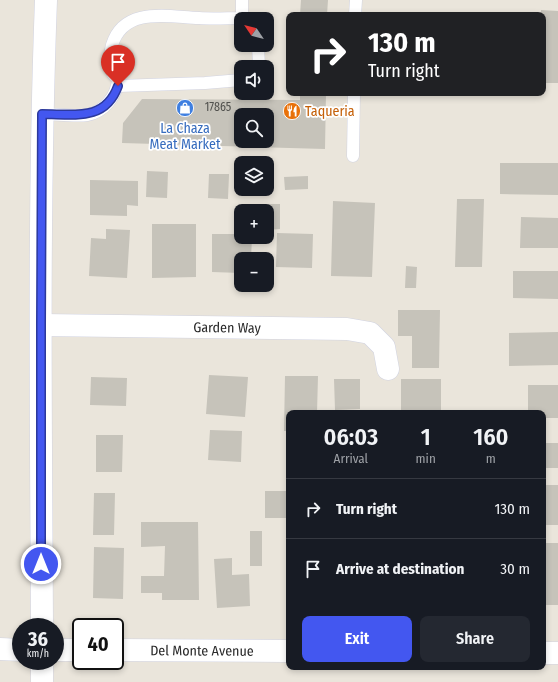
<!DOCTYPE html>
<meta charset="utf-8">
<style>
:root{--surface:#171b24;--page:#242831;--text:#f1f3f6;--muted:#9ea1a6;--line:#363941;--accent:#4357f0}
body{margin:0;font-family:"Fira Sans Condensed",sans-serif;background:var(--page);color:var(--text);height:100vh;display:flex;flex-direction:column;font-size:15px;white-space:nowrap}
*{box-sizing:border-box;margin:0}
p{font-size:13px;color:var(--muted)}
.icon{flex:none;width:22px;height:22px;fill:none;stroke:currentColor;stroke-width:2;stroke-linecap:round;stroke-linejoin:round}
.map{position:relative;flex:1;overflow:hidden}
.panel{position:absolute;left:286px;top:410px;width:260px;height:260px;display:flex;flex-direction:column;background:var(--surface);border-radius:8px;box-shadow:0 2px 6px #0003}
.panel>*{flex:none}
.top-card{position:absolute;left:286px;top:12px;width:260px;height:84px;border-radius:8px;box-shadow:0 2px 6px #0003;background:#202124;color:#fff;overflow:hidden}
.needle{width:26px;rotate:305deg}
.fabs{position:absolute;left:234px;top:12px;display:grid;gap:8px}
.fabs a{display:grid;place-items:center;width:40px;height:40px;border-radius:8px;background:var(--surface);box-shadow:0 2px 6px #0003;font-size:20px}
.speed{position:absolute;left:12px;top:618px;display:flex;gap:8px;font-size:20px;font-weight:700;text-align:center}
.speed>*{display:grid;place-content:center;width:52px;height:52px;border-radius:50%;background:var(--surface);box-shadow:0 2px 6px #0003;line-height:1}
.speed small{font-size:10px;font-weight:400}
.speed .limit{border:2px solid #111;border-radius:6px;background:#fff;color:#111}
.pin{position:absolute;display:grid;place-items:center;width:34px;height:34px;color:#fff;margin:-41px -17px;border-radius:50% 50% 50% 0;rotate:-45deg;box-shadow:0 0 4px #0007}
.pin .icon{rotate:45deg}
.me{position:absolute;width:44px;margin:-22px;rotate:0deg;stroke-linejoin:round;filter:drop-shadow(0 0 3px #0008)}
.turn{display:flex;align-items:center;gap:14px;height:84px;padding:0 16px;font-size:18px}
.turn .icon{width:52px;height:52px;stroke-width:2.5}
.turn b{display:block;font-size:28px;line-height:34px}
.eta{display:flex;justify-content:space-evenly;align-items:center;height:68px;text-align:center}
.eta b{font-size:24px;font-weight:600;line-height:28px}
.action{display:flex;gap:8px;margin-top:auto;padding:8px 16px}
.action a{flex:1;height:46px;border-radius:8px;background:var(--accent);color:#fff;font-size:16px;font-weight:600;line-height:46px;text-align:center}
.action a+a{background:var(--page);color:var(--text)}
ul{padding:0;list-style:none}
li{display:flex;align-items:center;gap:12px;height:60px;padding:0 16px;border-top:1px solid var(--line)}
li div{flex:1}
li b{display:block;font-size:15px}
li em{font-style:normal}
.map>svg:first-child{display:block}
</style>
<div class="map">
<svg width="558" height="682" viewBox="0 0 558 682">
<rect width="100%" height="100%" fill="#eae5db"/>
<path fill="#c6c3ba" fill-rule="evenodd" d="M 301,0 L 328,0 L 327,15 L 300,15 Z
M 541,10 L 558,11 L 558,83 L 543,83 L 543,15 L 541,15 Z
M 300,93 L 326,93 L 325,149 L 122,143 L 123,123 L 142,99 L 300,100 ZM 241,115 L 267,115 L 267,141 L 241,141 Z
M 500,163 L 558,163 L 558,195 L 500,194 Z
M 147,171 L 168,172 L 167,198 L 146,197 Z
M 209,174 L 229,174 L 228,199 L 208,198 Z
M 308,176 L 308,189 L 285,190 L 284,177 Z
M 90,180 L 138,181 L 138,206 L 127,205 L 127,216 L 90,215 Z
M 457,199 L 484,199 L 482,267 L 455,267 Z
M 333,201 L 375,203 L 372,277 L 331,276 Z
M 253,204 L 280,204 L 280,229 L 267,230 L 267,211 L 253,211 Z
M 521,217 L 558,218 L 558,248 L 520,248 Z
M 152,224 L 196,224 L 196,277 L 152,278 Z
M 106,229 L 130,230 L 127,278 L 89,276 L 91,238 L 106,239 Z
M 277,233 L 313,234 L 312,268 L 276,267 Z
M 212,234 L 241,234 L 241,237 L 252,237 L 251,259 L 241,259 L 241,273 L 212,272 Z
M 406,266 L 417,267 L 416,288 L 405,288 Z
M 513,271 L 558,271 L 558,299 L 513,298 Z
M 398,310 L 440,310 L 439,368 L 412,368 L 412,336 L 398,336 Z
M 558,332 L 558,365 L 509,366 L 509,333 Z
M 209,375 L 248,377 L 245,417 L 206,414 Z
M 285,376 L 318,376 L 317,413 L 289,413 L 289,431 L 284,431 Z
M 91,377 L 127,378 L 126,406 L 90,405 Z
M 334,379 L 360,379 L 360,409 L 335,410 Z
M 401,379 L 441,379 L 441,413 L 401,413 Z
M 528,385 L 558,385 L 558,418 L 543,418 L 543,413 L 528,413 Z
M 210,430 L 242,431 L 241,462 L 208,460 Z
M 96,435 L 123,435 L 122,472 L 96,472 Z
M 543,443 L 558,443 L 558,468 L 543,468 Z
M 543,485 L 558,485 L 558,525 L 543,525 Z
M 265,491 L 287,491 L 288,518 L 265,518 Z
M 94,493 L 115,493 L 114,535 L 93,535 Z
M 141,522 L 198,522 L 199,600 L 162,600 L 162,593 L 141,593 L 141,576 L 164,576 L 165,546 L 141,547 Z
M 250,531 L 262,531 L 262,566 L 250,566 Z
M 543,543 L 558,543 L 558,605 L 543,605 Z
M 94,547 L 124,548 L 123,599 L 93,598 Z
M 288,553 L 289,554 L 289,594 L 286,594 Z
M 232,558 L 232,575 L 249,574 L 250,606 L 217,608 L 214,559 Z"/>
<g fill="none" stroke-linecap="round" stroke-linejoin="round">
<defs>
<path id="service" d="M 355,15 L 356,0
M 258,45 L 259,67
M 118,86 L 205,83 L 241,80
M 42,114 C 55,114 76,117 87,115 C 104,112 117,96 118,79 C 116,77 113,75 112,72 C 109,66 110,52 112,45 C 124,6 168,17 199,18 C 213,19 228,18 242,18 L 242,0
M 353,156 L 354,93"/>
<g id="minor">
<path id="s1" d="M 41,325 L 347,329 L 370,333 L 384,347 L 388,369"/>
<path d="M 0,649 L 21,650"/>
<path d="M 55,650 L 81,650"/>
<path id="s2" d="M 115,650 L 289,651"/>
<path d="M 543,653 L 558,653"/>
</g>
<path id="tertiary" d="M 42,627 C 41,418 38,209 46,0
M 42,682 L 42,661"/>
</defs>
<use href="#service" stroke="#d1d3e1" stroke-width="13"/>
<use href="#minor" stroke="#d1d3e1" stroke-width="23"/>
<use href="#tertiary" stroke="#d1d3e1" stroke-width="23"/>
<use href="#service" stroke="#fff" stroke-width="12"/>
<use href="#minor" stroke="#fff" stroke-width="22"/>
<use href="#tertiary" stroke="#fff" stroke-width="22"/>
</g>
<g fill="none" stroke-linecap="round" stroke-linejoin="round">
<defs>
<path id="route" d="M 41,564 L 41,325 L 42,114 C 73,114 105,122 118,86"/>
</defs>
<use href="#route" stroke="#2c399c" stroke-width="10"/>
<use href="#route" stroke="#4357f0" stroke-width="7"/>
</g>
<defs>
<symbol id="shop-disc" viewBox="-11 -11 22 22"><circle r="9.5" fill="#3f7fe0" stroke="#fff"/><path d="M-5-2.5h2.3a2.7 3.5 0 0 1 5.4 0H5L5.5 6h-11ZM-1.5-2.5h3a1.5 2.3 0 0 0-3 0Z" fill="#fff"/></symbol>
<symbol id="restaurant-disc" viewBox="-11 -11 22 22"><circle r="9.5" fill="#e8710a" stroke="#fff"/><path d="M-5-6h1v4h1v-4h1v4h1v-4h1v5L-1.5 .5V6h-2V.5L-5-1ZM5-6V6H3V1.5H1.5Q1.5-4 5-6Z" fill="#fff"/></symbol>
</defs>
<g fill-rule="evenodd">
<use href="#shop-disc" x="175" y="98" width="20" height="20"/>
<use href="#restaurant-disc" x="282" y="101" width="20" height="20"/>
</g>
<g text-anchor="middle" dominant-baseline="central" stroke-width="3.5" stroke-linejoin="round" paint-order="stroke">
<g font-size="12" fill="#50504d">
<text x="218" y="107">17865</text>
</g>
<g font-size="14" fill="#c56008" stroke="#fff" text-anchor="start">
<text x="305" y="111">Taqueria</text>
</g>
<g font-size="14" fill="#366cbe" stroke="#fff">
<text x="185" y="128">La Chaza<tspan x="185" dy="16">Meat Market</tspan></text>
</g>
<g font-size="14" fill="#292929" stroke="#fff">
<text stroke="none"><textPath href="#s1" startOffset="186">Garden Way</textPath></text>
<text stroke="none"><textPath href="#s2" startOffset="87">Del Monte Avenue</textPath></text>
</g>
</g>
</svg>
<div class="fabs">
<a><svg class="needle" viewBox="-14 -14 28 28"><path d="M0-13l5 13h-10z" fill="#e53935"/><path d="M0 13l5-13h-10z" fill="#9ea1a6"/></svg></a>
<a><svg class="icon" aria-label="sound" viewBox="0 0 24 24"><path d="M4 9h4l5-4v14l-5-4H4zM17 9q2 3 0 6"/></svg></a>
<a><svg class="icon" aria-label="search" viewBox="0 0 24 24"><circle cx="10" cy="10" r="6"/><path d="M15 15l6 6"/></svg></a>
<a><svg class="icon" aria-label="layers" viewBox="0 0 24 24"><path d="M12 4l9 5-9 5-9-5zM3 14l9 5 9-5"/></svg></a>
<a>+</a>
<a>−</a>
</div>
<div class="speed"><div>36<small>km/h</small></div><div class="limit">40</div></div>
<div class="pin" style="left:118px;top:86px;background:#d93025"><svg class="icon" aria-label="arrive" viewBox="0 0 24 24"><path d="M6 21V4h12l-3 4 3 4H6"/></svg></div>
<svg class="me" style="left:41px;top:564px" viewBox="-20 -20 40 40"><circle r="17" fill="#4357f0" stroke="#fff" stroke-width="3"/><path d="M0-11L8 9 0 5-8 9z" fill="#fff"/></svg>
<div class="top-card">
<div class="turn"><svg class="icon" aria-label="right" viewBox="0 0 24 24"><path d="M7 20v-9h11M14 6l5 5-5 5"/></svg><div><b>130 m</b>Turn right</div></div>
</div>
<section class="panel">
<div class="eta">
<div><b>06:03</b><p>Arrival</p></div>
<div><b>1</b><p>min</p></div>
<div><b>160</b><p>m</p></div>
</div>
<ul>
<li><svg class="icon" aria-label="right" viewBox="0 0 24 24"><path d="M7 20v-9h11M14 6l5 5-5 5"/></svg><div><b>Turn right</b></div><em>130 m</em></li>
<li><svg class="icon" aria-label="arrive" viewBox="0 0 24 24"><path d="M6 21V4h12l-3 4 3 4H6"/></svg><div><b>Arrive at destination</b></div><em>30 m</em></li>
</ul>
<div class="action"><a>Exit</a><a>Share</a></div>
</section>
</div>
